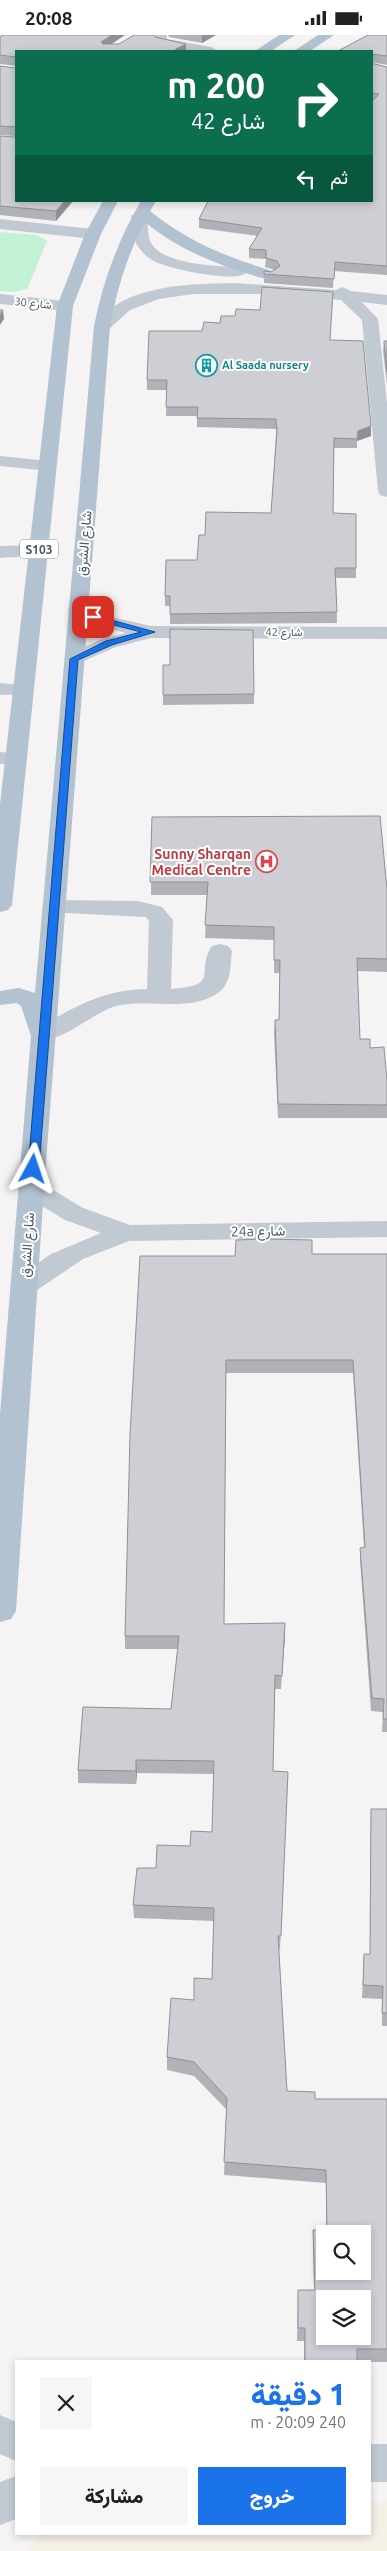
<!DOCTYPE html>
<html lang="ar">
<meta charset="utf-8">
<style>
:root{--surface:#fff;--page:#f6f6f6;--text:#202124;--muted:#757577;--accent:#1a73e8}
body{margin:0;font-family:Ubuntu,Vazirmatn,sans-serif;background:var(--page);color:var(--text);direction:rtl;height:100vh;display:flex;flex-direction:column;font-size:19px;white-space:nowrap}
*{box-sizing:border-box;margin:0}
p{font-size:16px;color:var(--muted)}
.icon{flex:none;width:28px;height:28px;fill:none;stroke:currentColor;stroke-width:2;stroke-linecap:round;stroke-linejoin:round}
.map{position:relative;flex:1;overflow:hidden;direction:ltr}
.panel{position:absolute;left:15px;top:2325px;width:356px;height:175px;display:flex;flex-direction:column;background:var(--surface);border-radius:0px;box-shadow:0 2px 8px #0003;direction:rtl}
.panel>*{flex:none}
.top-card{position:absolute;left:15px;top:15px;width:358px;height:152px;border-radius:0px;box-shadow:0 2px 8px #0003;direction:rtl;background:#0b6e4f;color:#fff;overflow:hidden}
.tools{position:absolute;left:316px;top:2190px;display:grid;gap:10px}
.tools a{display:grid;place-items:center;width:55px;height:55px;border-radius:0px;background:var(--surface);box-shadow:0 2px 8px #0003;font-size:25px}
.pin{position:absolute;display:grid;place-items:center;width:42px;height:42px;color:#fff;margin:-21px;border-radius:10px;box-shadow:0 2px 8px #0006}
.me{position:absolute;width:55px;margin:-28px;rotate:5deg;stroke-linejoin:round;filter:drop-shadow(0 0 4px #0008)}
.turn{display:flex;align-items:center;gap:18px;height:105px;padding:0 25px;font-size:22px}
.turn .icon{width:65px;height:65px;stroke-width:2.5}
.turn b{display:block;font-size:35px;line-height:42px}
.then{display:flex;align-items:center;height:48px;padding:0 25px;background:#0003;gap:10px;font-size:19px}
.round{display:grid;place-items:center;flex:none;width:52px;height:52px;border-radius:0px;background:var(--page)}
.overview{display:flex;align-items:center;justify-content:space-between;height:85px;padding:0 25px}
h1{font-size:30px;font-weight:800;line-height:38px;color:var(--accent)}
.action{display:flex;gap:10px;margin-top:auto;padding:10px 25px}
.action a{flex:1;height:58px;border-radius:0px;background:var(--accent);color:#fff;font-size:20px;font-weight:800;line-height:58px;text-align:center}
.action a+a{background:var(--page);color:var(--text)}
.status{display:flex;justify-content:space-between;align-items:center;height:35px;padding:0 25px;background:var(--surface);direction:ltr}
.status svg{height:14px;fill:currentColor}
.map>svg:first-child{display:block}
</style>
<div class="status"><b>20:08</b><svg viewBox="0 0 49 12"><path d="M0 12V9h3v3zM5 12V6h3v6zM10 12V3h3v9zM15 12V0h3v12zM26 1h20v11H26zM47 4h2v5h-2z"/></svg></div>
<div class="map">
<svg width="387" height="2516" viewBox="0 0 387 2516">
<rect width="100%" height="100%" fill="#f5f3f3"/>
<path fill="#c3f1d5" d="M 0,197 L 37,200 L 47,206 L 27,254 L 14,257 L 0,256 Z"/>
<path fill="#f5f0e5" d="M 370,2466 L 387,2466 L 387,2516 L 27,2516 L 42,2499 L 370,2499 Z"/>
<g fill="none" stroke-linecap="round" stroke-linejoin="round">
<path fill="#c1cad2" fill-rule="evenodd" d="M 153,0 L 167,0 L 167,4 L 211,12 L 218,16 C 203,17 161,16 151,5 Z
M 139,176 L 147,181 C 148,189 147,200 151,208 C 164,230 217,231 239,232 L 247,237 C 239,249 172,234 158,228 C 151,225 144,220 140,214 C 132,205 133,192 131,181 Z
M 0,184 L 93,194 L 101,199 L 93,204 L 0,194 Z
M 235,248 L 336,255 L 342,252 L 351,256 L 387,260 L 387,270 L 362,267 L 378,284 L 387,368 L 387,462 L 380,460 L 378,456 L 362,285 L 341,265 L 278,259 L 193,259 L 159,264 L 130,275 L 108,295 L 102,296 L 94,291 C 123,249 189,249 235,248 Z
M 0,259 L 65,266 L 73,271 L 65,276 L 0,269 Z
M 0,421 L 48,426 L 54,427 L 57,431 L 54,435 L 48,436 L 0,431 Z
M 39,510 L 46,512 L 49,516 L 46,520 L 0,523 L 0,511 Z
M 78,569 L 116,583 L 151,591 L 387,592 L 387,604 L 151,603 L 116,612 L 74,630 L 67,628 L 64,624 L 67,620 L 102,604 L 126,598 L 103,592 L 71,579 L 68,575 L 71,571 Z
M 0,648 L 30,651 L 33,655 L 30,659 L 0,660 Z
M 0,717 L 24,719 L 27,724 L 24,729 L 0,729 Z
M 55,865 L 138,866 L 162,872 L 173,885 L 171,954 C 223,950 194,937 212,911 L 220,909 L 228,911 L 232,916 C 230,931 232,948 218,958 C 189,978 148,963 116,971 C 91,978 61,1010 36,1004 L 33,999 L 36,994 C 75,972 101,955 147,954 L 149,886 L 146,882 L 47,877 L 43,872 L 47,867 Z
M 31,1145 L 40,1147 L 83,1173 L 130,1190 L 387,1186 L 387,1202 L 129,1206 L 83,1224 L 34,1257 L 24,1260 L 14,1257 L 10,1251 L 14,1245 L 51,1219 L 101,1198 L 65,1185 L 22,1159 L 18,1153 L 22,1147 Z
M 0,2380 L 16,2387 L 16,2426 L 0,2419 Z
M 370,2409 L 387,2409 L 387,2447 L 370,2447 Z
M 16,2441 L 16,2484 L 0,2490 L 0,2447 Z"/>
<path fill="#b3c2d1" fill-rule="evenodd" d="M 279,0 L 295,0 L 271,16 L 255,16 Z
M 318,0 L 334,0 L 310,16 L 294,16 Z
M 103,166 L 118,166 L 101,199 L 73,271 L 12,870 L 8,875 L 0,877 L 0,769 L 57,271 L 85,199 Z
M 141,166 L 156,166 L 150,176 C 186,206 231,224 276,237 L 278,240 L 270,245 C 227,234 179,216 145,187 C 127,220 117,255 110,291 L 44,1153 L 16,1576 L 11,1584 L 0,1587 L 0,1379 L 31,1001 L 21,971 L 17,968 L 0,970 L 0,956 L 19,953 L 35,958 L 94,291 C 103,246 118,205 141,166 Z"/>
</g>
<path fill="#b0b2b7" d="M 3,0 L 125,0 L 111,9 L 119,9 L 155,2 L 186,9 L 186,16 L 16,16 L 16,31 L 0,29 L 0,2 Z
M 168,0 L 216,0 L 202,8 L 169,2 Z
M 387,0 L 387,30 L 371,27 L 371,16 Z
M 371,28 L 387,32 L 387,240 L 334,236 L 333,253 L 264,248 L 264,236 L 271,237 L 275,235 L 265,232 L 266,224 L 249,223 L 249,214 L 257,201 L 199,193 L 199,184 L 371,166 Z
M 0,31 L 16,33 L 16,101 L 0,100 Z
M 0,101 L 73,166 L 56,186 L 0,180 Z
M 330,305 L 371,391 L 371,401 L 357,406 L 357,413 L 334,413 L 333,478 L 356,533 L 356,543 L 336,543 L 337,588 L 170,589 L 170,571 L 165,571 L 165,561 L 197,525 L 205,500 L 271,478 L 276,401 L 276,394 L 197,392 L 197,381 L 166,381 L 167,355 L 147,355 L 147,345 Z
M 384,306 L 387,306 L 387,350 L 383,316 Z
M 163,630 L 254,659 L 254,669 L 163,670 Z
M 152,782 L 387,854 L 387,937 L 357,936 L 360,1004 L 370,1013 L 387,1046 L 387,1083 L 278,1083 L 274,998 L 275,985 L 279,985 L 280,938 L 274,938 L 274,905 L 205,903 L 207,860 L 151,860 Z
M 312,1219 L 387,1219 L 387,1697 L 382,1697 L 383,1677 L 371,1676 L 360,1525 L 360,1513 L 364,1512 L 353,1338 L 226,1338 L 224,1589 L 285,1601 L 281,1654 L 275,1654 L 273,1736 L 288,1737 L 280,1914 L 279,1914 L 287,2056 L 315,2064 L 387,2064 L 387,2327 L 370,2327 L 370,2326 L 304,2326 L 304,2306 L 297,2306 L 298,2255 L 314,2255 L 313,2208 L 313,2195 L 326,2195 L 326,2148 L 224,2140 L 227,2075 L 194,2041 L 167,2035 L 167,2022 L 194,1965 L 212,1944 L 214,1886 L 134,1883 L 133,1870 L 156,1833 L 212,1797 L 214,1739 L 137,1738 L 136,1749 L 78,1748 L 78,1735 L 171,1674 L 178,1614 L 125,1614 L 125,1601 L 235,1221 Z
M 371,1774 L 387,1774 L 387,1991 L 382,1991 L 382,1964 L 362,1963 L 364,1919 L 370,1919 Z"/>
<path fill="#909195" d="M 112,0 L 125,0 L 101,16 L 101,7 Z
M 202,0 L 216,0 L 202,8 Z
M 186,9 L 186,16 L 175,16 L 176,14 Z
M 65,166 L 73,166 L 56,186 L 56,176 Z
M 3,275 L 4,284 L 0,290 L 0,281 Z
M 371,391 L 371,401 L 357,406 L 358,396 Z
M 285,1588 L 285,1601 L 281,1654 L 282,1641 Z
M 136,1725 L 137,1738 L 136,1749 Z"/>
<path fill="#cdcfd5" stroke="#909195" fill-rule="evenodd" d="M 3,0 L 112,0 L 101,7 L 103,9 L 119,9 L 134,0 L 153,0 L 155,2 L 186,9 L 176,14 L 175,16 L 16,16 L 16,22 L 0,20 L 0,2 Z
M 368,0 L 387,0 L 387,21 L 371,19 L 371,16 L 338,16 Z
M 371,28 L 387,32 L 387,231 L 335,227 L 334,244 L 264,239 L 264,236 L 271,237 L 280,231 L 277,226 L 266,223 L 266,215 L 249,214 L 262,193 L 199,184 L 208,166 L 371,166 L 371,67 L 379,59 L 371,58 Z
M 0,31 L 16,33 L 16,92 L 0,91 Z
M 0,101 L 16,102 L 16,166 L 65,166 L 56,176 L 0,171 Z
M 262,252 L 333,257 L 330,305 L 363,306 L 371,391 L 358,396 L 357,404 L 334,403 L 333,478 L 356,479 L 356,533 L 335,533 L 337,577 L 170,579 L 170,561 L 165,561 L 166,525 L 197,525 L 199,500 L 205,500 L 206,477 L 271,478 L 277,394 L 276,384 L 197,383 L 198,372 L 166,372 L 167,345 L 147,345 L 149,296 L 202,296 L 204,287 L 220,288 L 221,281 L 235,281 L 236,274 L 260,275 Z
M 0,275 L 3,275 L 0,281 Z
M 384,306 L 387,306 L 387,337 Z
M 170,594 L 253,595 L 254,659 L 163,660 L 163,630 L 170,630 Z
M 380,781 L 387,854 L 387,924 L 357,923 L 360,1004 L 370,1004 L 370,1013 L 384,1012 L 387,1046 L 387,1070 L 278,1069 L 275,985 L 279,985 L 280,925 L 274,925 L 274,892 L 205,890 L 208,847 L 150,847 L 152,782 Z
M 265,1204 L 312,1205 L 312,1219 L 387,1219 L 387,1684 L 383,1684 L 384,1664 L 372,1663 L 360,1513 L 365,1512 L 353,1325 L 226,1325 L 224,1589 L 285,1588 L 282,1641 L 275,1640 L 273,1736 L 288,1737 L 281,1901 L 278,1901 L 287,2056 L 315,2057 L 315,2064 L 387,2064 L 387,2314 L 357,2314 L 357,2326 L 305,2326 L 305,2293 L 298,2293 L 298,2255 L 315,2255 L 313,2195 L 327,2195 L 326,2135 L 224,2127 L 227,2063 L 194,2027 L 167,2022 L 171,1963 L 194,1965 L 194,1943 L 212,1944 L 214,1873 L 133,1870 L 137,1833 L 156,1833 L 157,1810 L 190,1811 L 191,1796 L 212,1797 L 214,1726 L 136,1725 L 136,1736 L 78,1735 L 83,1672 L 171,1674 L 179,1601 L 125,1601 L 130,1400 L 140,1221 L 235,1221 L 236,1205 ZM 325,2199 L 362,2199 L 362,2236 L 325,2236 ZM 325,2264 L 362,2264 L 362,2301 L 325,2301 Z
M 371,1774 L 387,1774 L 387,1978 L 382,1978 L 383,1951 L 363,1950 L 364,1919 L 370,1919 Z"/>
<path fill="#1a73e8" stroke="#114b97" d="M 93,580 L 155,597 L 112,610 L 78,625 L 39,1134 L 33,1138 L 28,1134 L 70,624 L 106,606 L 141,597 L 90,584 L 89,582 Z"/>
<defs>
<symbol id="building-ring" viewBox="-11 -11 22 22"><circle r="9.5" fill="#fff" stroke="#0f9aa8" stroke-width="1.5"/><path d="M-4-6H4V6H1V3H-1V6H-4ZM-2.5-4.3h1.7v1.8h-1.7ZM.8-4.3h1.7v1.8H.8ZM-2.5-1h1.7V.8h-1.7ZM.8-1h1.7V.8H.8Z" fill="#0f9aa8"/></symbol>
<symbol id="hospital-ring" viewBox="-11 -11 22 22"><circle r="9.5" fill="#fff" stroke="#e0444e" stroke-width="1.5"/><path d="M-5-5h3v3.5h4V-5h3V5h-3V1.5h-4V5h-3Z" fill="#e0444e"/></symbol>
</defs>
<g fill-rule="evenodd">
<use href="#building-ring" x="194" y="318" width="25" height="25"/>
<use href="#hospital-ring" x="254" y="814" width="25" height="25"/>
</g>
<g text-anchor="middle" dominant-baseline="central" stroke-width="4" stroke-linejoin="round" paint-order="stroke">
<g font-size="11" fill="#4a5661" stroke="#fff">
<text transform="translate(33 268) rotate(6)">شارع 30</text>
<text x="284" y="597">شارع 42</text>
</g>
<g font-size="11" font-weight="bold" fill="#0d838f" stroke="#fff" text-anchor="start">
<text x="222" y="330">Al Saada nursery</text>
</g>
<rect fill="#fff" stroke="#808990" stroke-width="1" x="20" y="504.5" width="38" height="19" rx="4"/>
<g font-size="12" font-weight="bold" fill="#4a5661">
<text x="39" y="514">S103</text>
</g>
<g font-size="14" fill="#4a5661" stroke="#fff">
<text transform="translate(84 508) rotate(-85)">شارع الشرق</text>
<text transform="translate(258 1196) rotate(-1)">24a شارع</text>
<text transform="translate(27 1210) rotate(-86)">شارع الشرق</text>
</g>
<g font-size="14" font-weight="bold" fill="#be3a42" stroke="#fff" text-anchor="end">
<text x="251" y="819">Sunny Sharqan<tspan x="251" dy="16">Medical Centre</tspan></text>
</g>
</g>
</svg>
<div class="tools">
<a><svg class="icon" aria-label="search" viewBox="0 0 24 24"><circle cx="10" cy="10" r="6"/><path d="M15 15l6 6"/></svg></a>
<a><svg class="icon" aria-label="layers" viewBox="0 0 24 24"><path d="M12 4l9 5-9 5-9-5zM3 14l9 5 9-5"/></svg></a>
</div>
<div class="pin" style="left:93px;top:582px;background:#d93025"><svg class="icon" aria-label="arrive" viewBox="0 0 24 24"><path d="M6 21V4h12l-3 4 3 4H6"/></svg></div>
<svg class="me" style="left:33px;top:1134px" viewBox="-20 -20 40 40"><path d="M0-17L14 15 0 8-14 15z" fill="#1a73e8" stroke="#fff" stroke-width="4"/></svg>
<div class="top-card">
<div class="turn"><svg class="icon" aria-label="right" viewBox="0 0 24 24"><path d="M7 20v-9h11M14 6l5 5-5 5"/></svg><div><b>200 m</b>شارع 42</div></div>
<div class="then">ثم<svg class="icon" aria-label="left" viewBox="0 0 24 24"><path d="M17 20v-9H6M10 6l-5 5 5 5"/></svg></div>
</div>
<section class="panel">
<div class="overview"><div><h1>1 دقيقة</h1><p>240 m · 20:09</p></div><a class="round"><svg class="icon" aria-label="close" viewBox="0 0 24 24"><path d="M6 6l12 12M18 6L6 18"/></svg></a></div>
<div class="action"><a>خروج</a><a>مشاركة</a></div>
</section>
</div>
